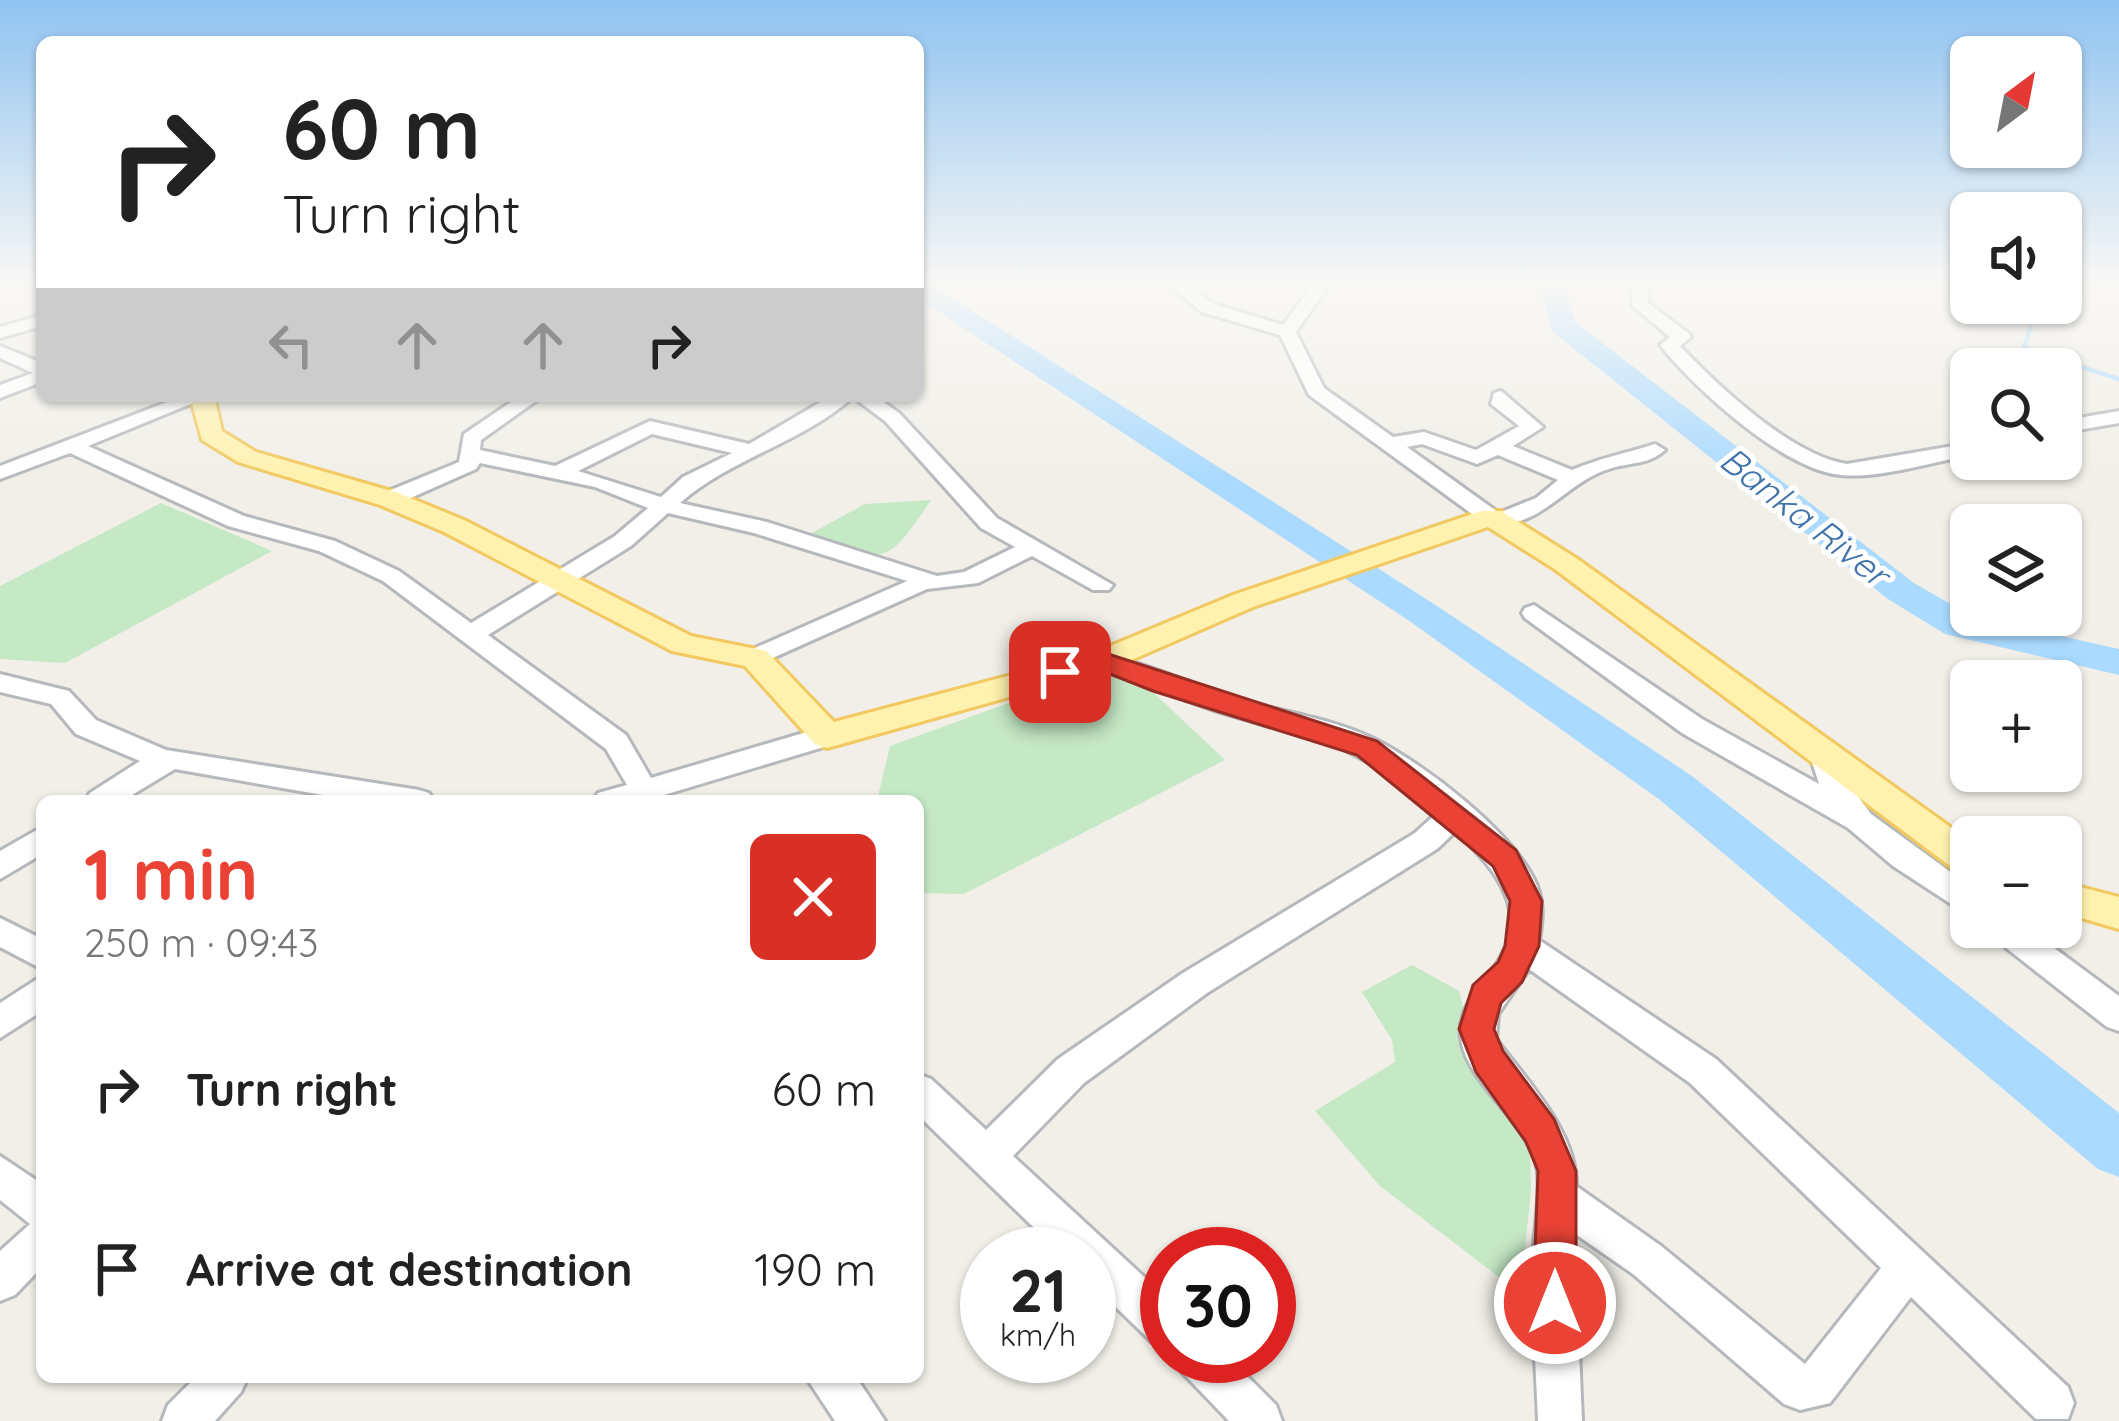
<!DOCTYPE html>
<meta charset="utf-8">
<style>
:root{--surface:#fff;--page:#f2f2f2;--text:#222;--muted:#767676;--accent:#ea4335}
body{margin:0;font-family:Quicksand,sans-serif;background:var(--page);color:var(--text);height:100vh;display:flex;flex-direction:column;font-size:45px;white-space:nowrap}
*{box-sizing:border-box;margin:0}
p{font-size:39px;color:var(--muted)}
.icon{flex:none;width:66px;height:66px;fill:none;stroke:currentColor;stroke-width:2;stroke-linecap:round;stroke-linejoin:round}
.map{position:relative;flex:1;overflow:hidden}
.panel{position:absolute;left:36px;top:795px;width:888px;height:588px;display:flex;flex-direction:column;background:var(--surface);border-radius:18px;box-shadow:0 3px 9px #0004}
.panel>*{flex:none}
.hud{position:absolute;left:36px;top:36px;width:888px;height:366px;border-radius:18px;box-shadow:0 3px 9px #0004;background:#fff;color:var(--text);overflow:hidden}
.needle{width:78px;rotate:32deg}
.fabs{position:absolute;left:1950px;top:36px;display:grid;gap:24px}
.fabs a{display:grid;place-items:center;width:132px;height:132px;border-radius:18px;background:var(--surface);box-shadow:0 3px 9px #0004;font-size:60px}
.speed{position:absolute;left:960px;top:1227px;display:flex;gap:24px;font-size:60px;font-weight:700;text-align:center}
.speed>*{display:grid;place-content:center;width:156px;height:156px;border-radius:50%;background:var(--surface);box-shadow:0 3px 9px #0004;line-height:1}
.speed small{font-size:30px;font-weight:400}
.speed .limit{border:18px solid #d22;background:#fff;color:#111}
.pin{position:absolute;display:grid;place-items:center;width:102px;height:102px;color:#fff;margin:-51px;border-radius:24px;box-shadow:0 6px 18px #0006}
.me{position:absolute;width:132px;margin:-66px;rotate:0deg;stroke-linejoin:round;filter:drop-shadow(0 0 9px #0008)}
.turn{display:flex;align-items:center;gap:42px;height:252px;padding:0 48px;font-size:54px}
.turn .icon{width:156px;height:156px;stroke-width:2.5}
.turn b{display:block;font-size:84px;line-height:102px}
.lanes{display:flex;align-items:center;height:114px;padding:0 48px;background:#0003;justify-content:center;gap:60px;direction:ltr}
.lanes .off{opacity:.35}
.round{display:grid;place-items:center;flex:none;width:126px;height:126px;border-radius:18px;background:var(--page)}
.headline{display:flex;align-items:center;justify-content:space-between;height:204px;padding:0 48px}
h1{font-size:72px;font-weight:800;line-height:90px;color:var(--accent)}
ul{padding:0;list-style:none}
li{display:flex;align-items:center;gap:36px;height:180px;padding:0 48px}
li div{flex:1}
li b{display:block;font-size:45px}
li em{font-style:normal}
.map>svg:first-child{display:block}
</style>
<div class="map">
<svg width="2119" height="1421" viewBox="0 0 2119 1421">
<rect width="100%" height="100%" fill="#f1efe8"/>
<path fill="#c5e8c5" d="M 931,500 C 885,568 886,564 812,533 L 865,504 Z
M 161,503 L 272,551 L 65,663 L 0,659 L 0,586 Z
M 1121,662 L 1225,760 L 964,894 L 918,893 L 918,801 L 877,801 L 890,746 Z
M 1412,965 L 1459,991 L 1472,1042 L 1530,1139 L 1531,1191 L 1521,1286 L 1499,1277 L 1380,1186 L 1315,1111 L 1395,1062 L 1392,1040 L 1362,992 Z"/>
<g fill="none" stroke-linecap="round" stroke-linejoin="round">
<path stroke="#aadaff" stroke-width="4.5" d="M 2038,303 L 2024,348 L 2119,379"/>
<path fill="#aadaff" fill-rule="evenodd" d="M 918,281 L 927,282 L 1434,604 L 1692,776 L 2119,1113 L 2119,1177 L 2098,1169 L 1660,800 L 1408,620 L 918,298 Z
M 1537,281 L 1563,281 L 1575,322 L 1914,583 L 1971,616 L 2119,649 L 2119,675 L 1945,634 L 1888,599 L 1553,332 Z"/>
<defs>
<path id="minor" d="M 1163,281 L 1182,281 L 1214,304 L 1283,325 L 1315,281 L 1332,281 L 1296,332 L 1324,388 L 1393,437 L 1424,432 L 1476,450 L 1519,426 L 1491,404 L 1494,393 L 1501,391 L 1543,427 L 1513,446 L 1572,470 C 1600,458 1627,453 1655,444 L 1665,450 C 1648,465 1632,462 1612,468 C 1562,482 1541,534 1483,522 L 1309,395 L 1280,335 L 1202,312 ZM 1422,444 L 1477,464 L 1498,455 L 1558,480 L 1536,498 L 1499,513 L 1407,447 Z
M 1632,281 L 1648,281 L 1648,303 L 1688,333 L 1691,337 L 1680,346 C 1718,386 1792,456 1847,464 L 1971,443 L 1971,455 C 1933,462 1878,479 1841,475 C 1784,470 1695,389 1660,345 L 1670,337 L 1632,305 Z
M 42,315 L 42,326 L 0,338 L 0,327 Z
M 0,346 L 42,363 L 42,382 L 0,398 L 0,385 L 33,373 L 0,358 Z
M 183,396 L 210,396 L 88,446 L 244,516 L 335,541 L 399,571 L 471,623 L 615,536 L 648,508 L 595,487 L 480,463 L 476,469 L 397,504 L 381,504 L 381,494 L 459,462 L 464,434 L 520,396 L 543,396 L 481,440 L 480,450 L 555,466 L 650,421 L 749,444 L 831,396 L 875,396 L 899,413 L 997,518 L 1113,585 L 1109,590 L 1093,590 L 1032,556 L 978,583 L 927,589 L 755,666 L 746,664 L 742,658 L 746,652 L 907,581 L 754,533 L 668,513 L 631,546 L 488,635 L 626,735 L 651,778 L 827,726 L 841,736 L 837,743 L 644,801 L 593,801 L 598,793 L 627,785 L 606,749 L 383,581 L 319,551 L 228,526 L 70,453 L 0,479 L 0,466 ZM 853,397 L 885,421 L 981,528 L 1015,547 L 964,572 L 937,576 L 767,522 L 680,503 C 731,458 802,443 853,397 ZM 652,434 L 732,453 L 683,477 L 661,497 L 578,471 Z
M 2119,411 L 2119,423 L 2061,433 L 2061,421 Z
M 1534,605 L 1702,719 L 1819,784 L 1810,755 L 1814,748 L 1834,748 L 1845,779 L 1871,814 L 1971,887 L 1971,917 L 1893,866 L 1848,828 L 1682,733 L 1525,618 L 1522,613 L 1525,608 Z
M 1102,653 C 1149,665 1195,686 1242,700 C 1285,713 1333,719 1374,739 C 1424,764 1515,833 1537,886 C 1544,904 1542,921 1539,940 L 1716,1059 L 2068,1387 L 2074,1403 L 2068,1419 L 2036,1419 L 1911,1297 L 1830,1403 L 1800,1410 L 1784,1404 L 1633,1274 L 1574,1233 L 1582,1421 L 1538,1421 C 1536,1369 1532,1316 1533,1264 C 1533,1235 1541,1202 1538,1172 C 1531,1123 1466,1084 1461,1038 C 1458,1011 1475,992 1490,973 C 1536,917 1498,871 1456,831 L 1437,849 L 1207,993 L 1084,1083 L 1013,1156 L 1167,1298 L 1167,1348 L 1152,1342 L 1089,1281 L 1089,1254 L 1061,1254 L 918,1115 L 918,1074 L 931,1079 L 986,1130 L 1058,1059 L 1183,973 L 1415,833 L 1437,813 L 1372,764 L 1340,747 L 1214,710 L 1093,667 L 1089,661 L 1093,655 ZM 1529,969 L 1690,1083 L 1881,1268 L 1805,1364 L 1661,1246 L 1576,1186 C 1577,1132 1527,1081 1496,1039 L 1498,1014 Z
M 0,674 L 69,691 L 96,720 L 166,750 L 419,790 L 429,793 L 434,801 L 357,801 L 175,769 L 122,801 L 85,801 L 90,793 L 140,761 L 76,734 L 51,704 L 0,692 Z
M 42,827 L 42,854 L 0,879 L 0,851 Z
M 0,918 L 42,939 L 42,969 L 0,947 Z
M 1986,927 L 2026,927 L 2119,996 L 2119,1031 L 2107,1027 L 1991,936 Z
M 42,976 L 42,1011 L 0,1038 L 0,1003 Z
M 0,1156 L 42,1184 L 42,1267 L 15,1295 L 0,1301 L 0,1251 L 30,1224 L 0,1200 Z
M 1174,1356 L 1227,1356 L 1276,1405 L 1282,1421 L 1229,1421 L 1181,1371 Z
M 196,1377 L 248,1377 L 241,1392 L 215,1421 L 162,1421 L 168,1405 Z
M 806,1377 L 856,1377 L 885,1421 L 835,1421 Z"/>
<path id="major" d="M 190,396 L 214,396 L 222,431 L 256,452 L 398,493 L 464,520 L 691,636 L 766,651 L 834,722 L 1091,654 L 1233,595 L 1481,511 L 1501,511 L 1576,558 L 1971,842 L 1971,877 L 1958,872 L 1556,570 L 1488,527 L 1253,607 L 1113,668 L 827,748 L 815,744 L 745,666 L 672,651 L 444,532 L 380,505 L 238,462 L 202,440 Z
M 2061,882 L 2119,897 L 2119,929 L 2061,912 Z"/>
</defs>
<use href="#minor" stroke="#b5b8bc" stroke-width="6"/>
<use href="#major" stroke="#f2c960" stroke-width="6"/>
<use href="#minor" fill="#fff" fill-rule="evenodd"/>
<use href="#major" fill="#fff2af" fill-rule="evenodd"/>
</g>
<linearGradient id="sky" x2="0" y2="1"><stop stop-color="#8fc3f1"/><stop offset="0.59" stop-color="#f9f8f5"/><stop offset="1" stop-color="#f9f8f5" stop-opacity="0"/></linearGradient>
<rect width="2119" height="480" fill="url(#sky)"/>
<path fill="#ea4335" stroke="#982c22" stroke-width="3" d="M 1102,652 L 1377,741 L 1516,850 L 1542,901 L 1539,946 L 1522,982 L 1501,1003 L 1494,1029 L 1503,1051 L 1554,1119 L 1576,1171 L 1576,1303 L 1570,1318 L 1555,1324 L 1540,1318 L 1533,1303 L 1538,1171 L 1526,1142 L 1476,1072 L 1459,1029 L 1473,985 L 1498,962 L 1505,946 L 1510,901 L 1493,866 L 1357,755 L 1153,691 L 1100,670 L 1060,681 L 1047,672 L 1051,666 Z"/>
<g text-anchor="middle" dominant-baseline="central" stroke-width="10" stroke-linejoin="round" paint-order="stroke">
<g font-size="36" font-style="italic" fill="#4174aa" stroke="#fff">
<text transform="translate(1805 516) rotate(38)">Banka River</text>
</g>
</g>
</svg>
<div class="fabs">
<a><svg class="needle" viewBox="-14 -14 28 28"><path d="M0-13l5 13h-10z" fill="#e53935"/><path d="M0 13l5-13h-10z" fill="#767676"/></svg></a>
<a><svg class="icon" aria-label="sound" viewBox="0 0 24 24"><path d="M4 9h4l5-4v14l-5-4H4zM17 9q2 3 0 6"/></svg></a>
<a><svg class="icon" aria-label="search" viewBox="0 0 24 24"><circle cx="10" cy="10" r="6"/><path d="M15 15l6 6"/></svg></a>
<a><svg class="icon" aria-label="layers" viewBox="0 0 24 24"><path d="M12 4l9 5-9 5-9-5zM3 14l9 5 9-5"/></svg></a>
<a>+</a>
<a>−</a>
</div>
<div class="speed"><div>21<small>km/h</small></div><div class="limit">30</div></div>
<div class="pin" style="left:1060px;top:672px;background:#d93025"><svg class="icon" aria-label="arrive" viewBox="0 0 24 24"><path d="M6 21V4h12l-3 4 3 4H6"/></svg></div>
<svg class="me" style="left:1555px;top:1303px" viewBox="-20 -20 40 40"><circle r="17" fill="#ea4335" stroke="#fff" stroke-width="3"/><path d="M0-11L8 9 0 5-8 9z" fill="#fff"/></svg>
<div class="hud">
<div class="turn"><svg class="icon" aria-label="right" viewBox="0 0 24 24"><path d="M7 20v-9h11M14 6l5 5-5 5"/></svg><div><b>60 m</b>Turn right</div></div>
<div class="lanes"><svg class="icon off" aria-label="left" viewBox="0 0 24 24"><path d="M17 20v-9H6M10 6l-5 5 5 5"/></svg><svg class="icon off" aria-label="ahead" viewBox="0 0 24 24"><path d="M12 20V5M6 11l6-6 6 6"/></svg><svg class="icon off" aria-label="ahead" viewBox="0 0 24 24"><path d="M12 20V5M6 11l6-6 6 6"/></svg><svg class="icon" aria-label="right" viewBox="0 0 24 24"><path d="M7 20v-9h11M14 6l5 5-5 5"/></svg></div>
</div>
<section class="panel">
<div class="headline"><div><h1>1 min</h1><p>250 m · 09:43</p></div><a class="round" style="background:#d93025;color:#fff"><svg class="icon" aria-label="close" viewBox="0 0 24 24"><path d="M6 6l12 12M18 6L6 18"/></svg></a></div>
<ul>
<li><svg class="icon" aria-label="right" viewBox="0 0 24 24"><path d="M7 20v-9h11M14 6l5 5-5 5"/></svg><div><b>Turn right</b></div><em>60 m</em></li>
<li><svg class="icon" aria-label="arrive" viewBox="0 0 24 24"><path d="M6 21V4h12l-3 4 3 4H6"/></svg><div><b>Arrive at destination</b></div><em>190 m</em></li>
</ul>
</section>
</div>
